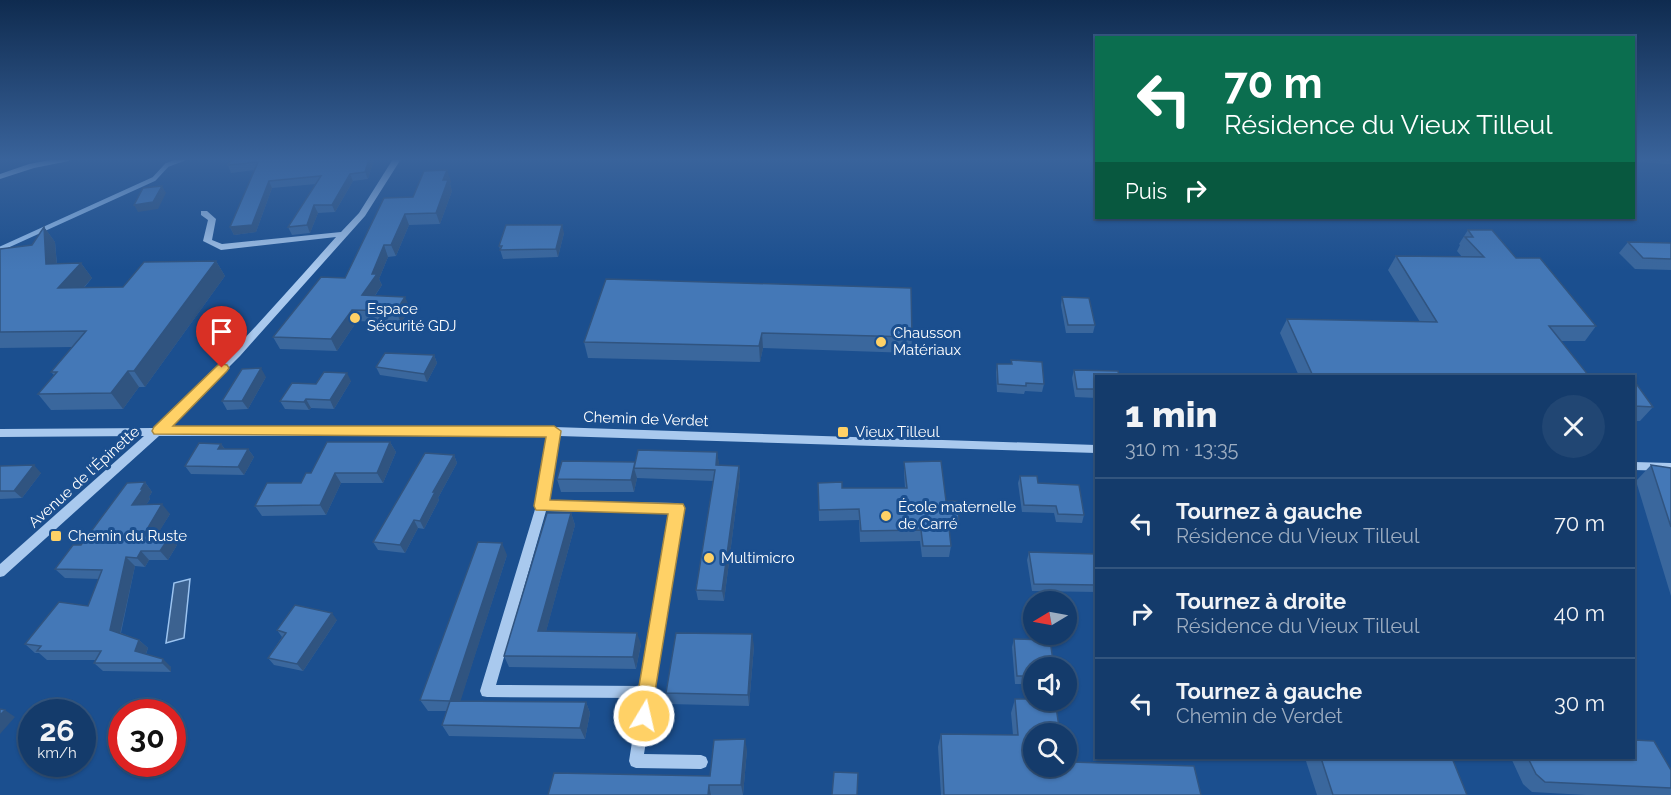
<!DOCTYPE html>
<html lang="fr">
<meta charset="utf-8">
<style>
:root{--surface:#143b6b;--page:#214673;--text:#f1f3f6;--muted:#9dadc1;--line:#33557e}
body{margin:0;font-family:Raleway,sans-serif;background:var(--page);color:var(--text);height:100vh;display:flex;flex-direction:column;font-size:22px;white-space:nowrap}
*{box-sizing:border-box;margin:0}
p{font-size:20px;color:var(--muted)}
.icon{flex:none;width:33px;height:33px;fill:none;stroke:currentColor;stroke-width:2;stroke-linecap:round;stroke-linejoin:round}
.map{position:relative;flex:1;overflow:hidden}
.drawer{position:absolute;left:1095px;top:375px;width:540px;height:384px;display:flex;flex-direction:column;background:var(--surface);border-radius:0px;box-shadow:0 2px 4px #0004,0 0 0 2px var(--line)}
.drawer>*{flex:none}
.guide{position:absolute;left:1095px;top:36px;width:540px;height:183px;border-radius:0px;box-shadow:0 2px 4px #0004,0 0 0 2px var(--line);background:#0b6e4f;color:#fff;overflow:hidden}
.needle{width:39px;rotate:260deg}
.controls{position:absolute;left:1023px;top:591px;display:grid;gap:12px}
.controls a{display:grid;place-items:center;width:54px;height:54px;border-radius:50%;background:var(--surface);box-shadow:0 2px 4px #0004,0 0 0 2px var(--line);font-size:30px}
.speed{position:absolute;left:18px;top:699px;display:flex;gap:12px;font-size:30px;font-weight:700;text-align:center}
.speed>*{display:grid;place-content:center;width:78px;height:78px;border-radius:50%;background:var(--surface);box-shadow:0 2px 4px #0004,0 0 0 2px var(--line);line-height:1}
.speed small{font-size:15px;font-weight:400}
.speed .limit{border:9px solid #d22;background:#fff;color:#111}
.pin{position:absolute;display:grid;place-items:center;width:51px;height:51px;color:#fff;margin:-62px -26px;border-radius:50% 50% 50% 0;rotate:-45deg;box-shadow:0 0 6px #0007}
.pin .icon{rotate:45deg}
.me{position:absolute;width:66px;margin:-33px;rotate:9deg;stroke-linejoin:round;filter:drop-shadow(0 0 4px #0008)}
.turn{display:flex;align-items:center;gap:21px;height:126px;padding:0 30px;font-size:27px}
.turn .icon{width:78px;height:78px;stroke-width:2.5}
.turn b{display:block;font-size:42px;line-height:51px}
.then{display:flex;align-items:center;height:57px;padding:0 30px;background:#0003;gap:12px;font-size:22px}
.round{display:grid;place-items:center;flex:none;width:63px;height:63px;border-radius:32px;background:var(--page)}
.overview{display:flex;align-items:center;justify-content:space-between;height:102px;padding:0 30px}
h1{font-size:36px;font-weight:800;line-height:45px}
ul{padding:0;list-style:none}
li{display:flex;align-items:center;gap:18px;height:90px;padding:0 30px;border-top:2px solid var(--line)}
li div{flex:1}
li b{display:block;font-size:22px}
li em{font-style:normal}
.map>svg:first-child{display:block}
</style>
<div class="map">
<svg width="1671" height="795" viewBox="0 0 1671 795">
<rect width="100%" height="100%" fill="#1b4f8f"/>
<path fill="#3c6290" stroke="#9cc4f0" stroke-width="1.5" d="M 190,579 L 184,638 L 166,643 L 174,583 Z"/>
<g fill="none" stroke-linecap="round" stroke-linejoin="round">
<path stroke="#9cc4f0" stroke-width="4.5" d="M 0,249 L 154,179 L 167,165 L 183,159"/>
<path fill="#a9c9ee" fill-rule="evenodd" d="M 55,159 L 70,159 L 69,161 L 34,168 L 0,179 L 0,174 L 29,164 Z
M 393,159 L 401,159 L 365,216 L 240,356 L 168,428 L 554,427 L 1096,445 L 1096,453 L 559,436 L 549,501 L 677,503 L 681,505 L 683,508 L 644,754 L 701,755 L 706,757 L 708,762 L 706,767 L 701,769 L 636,768 L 631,766 L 629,761 L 639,698 L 487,697 L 482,696 L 480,691 L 536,506 L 548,436 L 159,436 L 4,576 L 0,577 L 0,564 L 144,436 L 0,437 L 0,429 L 154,428 C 219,370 277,303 336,237 L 221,250 L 203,241 L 208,220 L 201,215 L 201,211 L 207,211 L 216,219 L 212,240 L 222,244 L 341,232 L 359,213 ZM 546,511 L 670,513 L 641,686 L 496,685 Z
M 1634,462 L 1671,463 L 1671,471 L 1634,470 Z"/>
</g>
<path fill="#3a679d" d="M 232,159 L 374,159 L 368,179 L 353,181 L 335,212 L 318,213 L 310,233 L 292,235 L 288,227 L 316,184 L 272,188 L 256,232 L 234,235 L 230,227 L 255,170 L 231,173 L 228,165 Z
M 1634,159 L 1671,159 L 1671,164 L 1634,162 Z
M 451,181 L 450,184 L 452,191 L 440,224 L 409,225 L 396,256 L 388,257 L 379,279 L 382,285 L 375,296 L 410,308 L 401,323 L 357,321 L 337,351 L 280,349 L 273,337 L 345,278 L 413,197 Z
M 44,227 L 55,242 L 57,264 L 81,263 L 92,278 L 84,288 L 123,287 L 216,261 L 225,276 L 145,387 L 139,387 L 123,409 L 51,410 L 38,394 L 54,375 L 51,372 L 72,347 L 0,348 L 0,249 L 32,245 Z
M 1468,230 L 1516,258 L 1596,326 L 1585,341 L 1561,341 L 1589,376 L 1299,376 L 1280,333 L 1287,319 L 1420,322 L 1388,270 L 1396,256 L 1462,257 L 1457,251 L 1460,245 L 1459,244 Z
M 564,233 L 558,257 L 503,259 L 499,246 Z
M 1628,242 L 1671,243 L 1671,270 L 1635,269 L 1619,253 Z
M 911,288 L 912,337 L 911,353 L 763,348 L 760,362 L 588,358 L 584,342 Z
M 1062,297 L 1095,325 L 1093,333 L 1066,333 L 1061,305 Z
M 434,355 L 437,363 L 427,382 L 380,375 L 376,367 Z
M 1011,360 L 1044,384 L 1042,392 L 1025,391 L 1024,394 L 997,392 L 996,372 L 997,364 L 1011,364 Z
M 1074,370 L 1096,376 L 1096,398 L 1075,397 L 1072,378 Z
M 266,377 L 248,409 L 227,410 L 222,401 Z
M 351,381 L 334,409 L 311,408 L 309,410 L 285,409 L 280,401 L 316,384 Z
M 1634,382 L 1653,407 L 1640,421 L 1634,421 Z
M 390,442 L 396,452 L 383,483 L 341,483 L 326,515 L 262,516 L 255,506 L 301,483 L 311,473 Z
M 221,444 L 225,449 L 248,449 L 254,457 L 244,475 L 191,474 L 185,466 Z
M 717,452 L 719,465 L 739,466 L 740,476 L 724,601 L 698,600 L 696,590 L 713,481 L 637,478 L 634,492 L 561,492 L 557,479 L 635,462 L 635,464 Z
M 454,455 L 457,463 L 438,498 L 439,500 L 424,529 L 418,528 L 405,553 L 378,550 L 373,542 Z
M 904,462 L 946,501 L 959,519 L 957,530 L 949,530 L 951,546 L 949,557 L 922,557 L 920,541 L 860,542 L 859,520 L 819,521 L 818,483 L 842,488 L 905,488 L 904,473 Z
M 1651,465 L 1671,468 L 1671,596 L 1636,481 Z
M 0,466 L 41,473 L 22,498 L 0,499 Z
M 1020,476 L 1084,515 L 1082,523 L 1056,522 L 1054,513 L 1022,512 L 1018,483 Z
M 145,482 L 152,492 L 149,497 L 150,499 L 146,505 L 170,514 L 156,536 L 177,545 L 168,560 L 149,560 L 145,567 L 135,566 L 121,633 L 139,640 L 148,648 L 146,654 L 171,667 L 171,672 L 103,671 L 94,663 L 96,660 L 47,660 L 39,653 L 35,653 L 25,644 L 88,606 L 99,579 L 65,578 L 55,569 Z
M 571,513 L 575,525 L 546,631 L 641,644 L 636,669 L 509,667 L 504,656 Z
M 1029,552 L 1096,554 L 1096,592 L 1032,591 L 1027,560 Z
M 507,555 L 460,701 L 586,702 L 590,713 L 585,739 L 449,736 L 442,725 L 447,711 L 428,711 L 420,700 Z
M 337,620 L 303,671 L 274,665 L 268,658 L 282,637 L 277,630 Z
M 1014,639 L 1034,668 L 1034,684 L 1015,684 L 1012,647 Z
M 754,646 L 749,706 L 669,704 L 666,693 Z
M 1015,699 L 1034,734 L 1072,762 L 1201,795 L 941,795 L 938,747 L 941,734 L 1013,735 L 1011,713 Z
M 747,750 L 743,795 L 548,795 L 710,776 Z
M 1305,758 L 1452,758 L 1467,795 L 1317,795 Z
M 1511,758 L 1634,758 L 1671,770 L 1671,795 L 1586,795 L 1532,792 L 1523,784 Z"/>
<path fill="#305480" d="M 369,159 L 374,159 L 368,179 L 365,172 Z
M 447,170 L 451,181 L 450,184 L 452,191 L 440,224 L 436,213 L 443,180 Z
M 350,174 L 353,181 L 335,212 L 332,205 Z
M 269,181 L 272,188 L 256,232 L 234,235 L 230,227 Z
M 162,186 L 166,193 L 158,209 L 138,212 L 134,205 Z
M 314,205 L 318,213 L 310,233 L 307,225 Z
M 405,214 L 409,225 L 396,256 L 391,245 Z
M 562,225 L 564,233 L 558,257 L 556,249 Z
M 44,227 L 55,242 L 58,279 L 46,264 Z
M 384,245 L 388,257 L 379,279 L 382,285 L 367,307 L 362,295 Z
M 216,261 L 225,276 L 145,387 L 134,371 Z
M 81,263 L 92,278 L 70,303 L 58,288 Z
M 405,297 L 410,308 L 401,323 L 396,311 Z
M 352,310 L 357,321 L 337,351 L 331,339 Z
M 762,333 L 763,348 L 760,362 L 759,346 Z
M 434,355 L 437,363 L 427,382 L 424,374 Z
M 261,368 L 266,377 L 248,409 L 242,401 Z
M 128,371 L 139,387 L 123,409 L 111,393 Z
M 347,373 L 351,381 L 334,409 L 330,400 Z
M 306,399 L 311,408 L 309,410 L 304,402 Z
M 390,442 L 396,452 L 383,483 L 377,473 Z
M 221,444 L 227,452 L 218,449 Z
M 248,449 L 254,457 L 244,475 L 238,467 Z
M 717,452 L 719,463 L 717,476 L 716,465 Z
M 454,455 L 457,463 L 438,498 L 439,500 L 424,529 L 420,521 L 433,492 Z
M 635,462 L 636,468 L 634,468 L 637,478 L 634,492 L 631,480 Z
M 34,465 L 41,473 L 22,498 L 14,491 Z
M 739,466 L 740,476 L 724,601 L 722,591 Z
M 335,473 L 341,483 L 326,515 L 320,505 Z
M 145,482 L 152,492 L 149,497 L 150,499 L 140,514 L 132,505 Z
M 162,504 L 170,514 L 151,545 L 143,536 Z
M 571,513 L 575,525 L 543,643 L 538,631 Z
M 414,520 L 418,528 L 405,553 L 400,545 Z
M 170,536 L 177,545 L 168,560 L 160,551 Z
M 502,543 L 507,555 L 457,712 L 450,701 Z
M 141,551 L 149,560 L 145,567 L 137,558 Z
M 126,557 L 135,566 L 119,639 L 110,630 Z
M 332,613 L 337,620 L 303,671 L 297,664 Z
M 637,633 L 641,644 L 636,669 L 633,657 Z
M 752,634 L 754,646 L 749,706 L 748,695 Z
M 139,640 L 148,648 L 144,659 L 135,651 Z
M 163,659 L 171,667 L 171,672 L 162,663 Z
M 586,702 L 590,713 L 585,739 L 580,728 Z
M 5,710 L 15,717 L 0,734 L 0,715 Z
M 745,739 L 747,750 L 743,795 L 741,785 Z
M 709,785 L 711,795 L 708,795 Z"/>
<path fill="#4478b7" stroke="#305480" stroke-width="1.5" d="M 232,159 L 369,159 L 365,172 L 350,174 L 332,205 L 314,205 L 307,225 L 288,227 L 321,176 L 269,181 L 252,225 L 230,227 L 258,162 L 228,165 Z
M 447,170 L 443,180 L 448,180 L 436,213 L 405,214 L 391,245 L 384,245 L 372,274 L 377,274 L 362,295 L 405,297 L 396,311 L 352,310 L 331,339 L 273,337 L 321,277 L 345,278 L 384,198 L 413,197 L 424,171 Z
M 162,186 L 153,202 L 134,205 L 143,188 Z
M 506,225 L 562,225 L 556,249 L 500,250 L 502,246 L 499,246 Z
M 44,227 L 46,264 L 81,263 L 58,288 L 123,287 L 144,262 L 216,261 L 134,371 L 128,371 L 111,393 L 38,394 L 57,372 L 51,372 L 86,331 L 0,332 L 0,249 L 32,245 Z
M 1468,230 L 1492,230 L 1516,258 L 1540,258 L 1596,326 L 1549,326 L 1589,376 L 1313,376 L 1287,319 L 1437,322 L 1396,256 L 1484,257 L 1465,237 L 1473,237 Z
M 1628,242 L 1671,243 L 1671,259 L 1643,258 Z
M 606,279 L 911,288 L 912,337 L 762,333 L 759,346 L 584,342 Z
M 1062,297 L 1089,298 L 1095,325 L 1068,325 Z
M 385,353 L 434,355 L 424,374 L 376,367 Z
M 1011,360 L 1042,362 L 1044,384 L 1026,383 L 1026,386 L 998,384 L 997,364 L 1012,364 Z
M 261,368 L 242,401 L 222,401 L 242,369 Z
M 1074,370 L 1118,371 L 1119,376 L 1096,376 L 1096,389 L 1077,389 Z
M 324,372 L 347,373 L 330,400 L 306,399 L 304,402 L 280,401 L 292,383 L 316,384 Z
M 1634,382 L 1635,382 L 1653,407 L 1634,406 Z
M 327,442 L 390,442 L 377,473 L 335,473 L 320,505 L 255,506 L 267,483 L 301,483 L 306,473 L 311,473 Z
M 199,443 L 221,444 L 218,449 L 248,449 L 238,467 L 185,466 Z
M 638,450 L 717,452 L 716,465 L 739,466 L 722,591 L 696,590 L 715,470 L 634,468 Z
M 425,453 L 454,455 L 433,492 L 435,492 L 420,521 L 414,520 L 400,545 L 373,542 Z
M 562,461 L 635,462 L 631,480 L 557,479 Z
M 941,461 L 946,501 L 957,501 L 959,519 L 948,519 L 951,546 L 923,546 L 921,530 L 861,531 L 859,509 L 819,510 L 818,483 L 842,482 L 842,488 L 907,488 L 904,462 Z
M 34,465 L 14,491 L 0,491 L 0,466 Z
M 1651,465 L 1671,468 L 1671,527 Z
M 1020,476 L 1037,476 L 1038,483 L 1079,485 L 1084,515 L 1058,514 L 1056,506 L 1024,505 Z
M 145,482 L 141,489 L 143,489 L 132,505 L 162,504 L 143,536 L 170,536 L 160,551 L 141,551 L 137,558 L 126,557 L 110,630 L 139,640 L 135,651 L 163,659 L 162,663 L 94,663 L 101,651 L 37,651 L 41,646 L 25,644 L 59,602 L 88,606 L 102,570 L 55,569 L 73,545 L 81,545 L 127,483 Z
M 547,513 L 571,513 L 538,631 L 637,633 L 633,657 L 504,656 Z
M 478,542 L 502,543 L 450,701 L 420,700 Z
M 1029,552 L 1096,554 L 1096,585 L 1034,584 Z
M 295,605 L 332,613 L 297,664 L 268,658 L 286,633 L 277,630 Z
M 676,633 L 752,634 L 748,695 L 666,693 Z
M 1014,639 L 1050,640 L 1054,668 L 1034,668 L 1034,676 L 1017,676 Z
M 1015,699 L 1034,699 L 1034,700 L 1055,700 L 1060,734 L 1034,734 L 1034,766 L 1066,766 L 1066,754 L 1070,754 L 1072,762 L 1194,766 L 1201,795 L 944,795 L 941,734 L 1018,735 Z
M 450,701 L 586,702 L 580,728 L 442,725 Z
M 0,709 L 5,710 L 0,715 Z
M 745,739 L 741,785 L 709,785 L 708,795 L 548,795 L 554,773 L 710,776 L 714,740 Z
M 1634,740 L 1654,741 L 1671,770 L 1671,788 L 1545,782 L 1536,774 L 1528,758 L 1634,758 Z
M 1321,758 L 1452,758 L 1467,795 L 1333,795 Z
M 834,772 L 858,773 L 857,795 L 832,795 Z"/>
<linearGradient id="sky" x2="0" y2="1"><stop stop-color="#0f2b4f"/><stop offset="0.59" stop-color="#39639b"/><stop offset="1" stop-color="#39639b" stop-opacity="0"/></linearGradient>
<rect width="1671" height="270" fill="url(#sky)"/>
<path fill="#ffd166" stroke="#a68842" stroke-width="1.5" d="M 222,364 L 227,365 L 229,368 L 227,371 L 173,426 L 554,426 L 561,431 L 550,500 L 683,504 L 685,508 L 650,722 L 644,724 L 637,722 L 634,716 L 668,514 L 536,510 L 534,506 L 546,437 L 154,434 L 152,431 L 154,427 L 218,365 Z"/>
<g fill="#ffd166" stroke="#1b4f8f" stroke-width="2">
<circle cx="355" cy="318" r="6"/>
<circle cx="881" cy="342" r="6"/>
<rect x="837" y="426" width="12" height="12" rx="3"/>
<circle cx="886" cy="516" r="6"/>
<rect x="50" y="530" width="12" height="12" rx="3"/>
<circle cx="709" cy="558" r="6"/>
</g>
<g text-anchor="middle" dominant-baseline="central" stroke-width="6" stroke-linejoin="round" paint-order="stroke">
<g font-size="15" fill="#fff" stroke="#1b4f8f" text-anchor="start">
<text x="367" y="309">Espace<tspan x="367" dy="17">Sécurité GDJ</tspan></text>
<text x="893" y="333">Chausson<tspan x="893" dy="17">Matériaux</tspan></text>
<text x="855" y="432">Vieux Tilleul</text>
<text x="898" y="507">École maternelle<tspan x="898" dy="17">de Carré</tspan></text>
<text x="68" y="536">Chemin du Ruste</text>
<text x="721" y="558">Multimicro</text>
</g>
<g font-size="15" fill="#fff" stroke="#1b4f8f">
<text transform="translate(646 419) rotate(2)">Chemin de Verdet</text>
<text transform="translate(84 477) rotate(-42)">Avenue de l'Épinette</text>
</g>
</g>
</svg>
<div class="controls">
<a><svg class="needle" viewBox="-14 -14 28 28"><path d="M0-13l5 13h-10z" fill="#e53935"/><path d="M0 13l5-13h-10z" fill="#9dadc1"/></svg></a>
<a><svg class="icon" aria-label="sound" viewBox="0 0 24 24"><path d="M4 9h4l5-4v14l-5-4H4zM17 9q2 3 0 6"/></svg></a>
<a><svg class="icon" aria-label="search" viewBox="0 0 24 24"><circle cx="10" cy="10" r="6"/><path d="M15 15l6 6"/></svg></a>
</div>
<div class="speed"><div>26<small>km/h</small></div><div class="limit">30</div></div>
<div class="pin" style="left:222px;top:368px;background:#d93025"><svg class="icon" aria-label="arrive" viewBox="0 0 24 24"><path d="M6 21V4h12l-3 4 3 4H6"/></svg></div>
<svg class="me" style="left:644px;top:716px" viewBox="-20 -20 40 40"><circle r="17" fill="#ffd166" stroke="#fff" stroke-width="3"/><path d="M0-11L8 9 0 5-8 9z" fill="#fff"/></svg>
<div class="guide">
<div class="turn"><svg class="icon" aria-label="left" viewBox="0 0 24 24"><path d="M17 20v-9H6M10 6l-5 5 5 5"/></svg><div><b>70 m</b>Résidence du Vieux Tilleul</div></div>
<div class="then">Puis<svg class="icon" aria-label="right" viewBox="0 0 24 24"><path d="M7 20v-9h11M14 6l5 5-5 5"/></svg></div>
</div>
<section class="drawer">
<div class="overview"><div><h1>1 min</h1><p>310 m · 13:35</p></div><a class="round"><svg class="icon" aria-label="close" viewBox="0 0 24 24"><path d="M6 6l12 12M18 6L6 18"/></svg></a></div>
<ul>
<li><svg class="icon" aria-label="left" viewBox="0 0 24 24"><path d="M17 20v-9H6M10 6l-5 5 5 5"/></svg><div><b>Tournez à gauche</b><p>Résidence du Vieux Tilleul</p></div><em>70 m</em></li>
<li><svg class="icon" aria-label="right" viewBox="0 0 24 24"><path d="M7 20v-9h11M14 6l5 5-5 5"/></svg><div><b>Tournez à droite</b><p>Résidence du Vieux Tilleul</p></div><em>40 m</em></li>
<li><svg class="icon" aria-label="left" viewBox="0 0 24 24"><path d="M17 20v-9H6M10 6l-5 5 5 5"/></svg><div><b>Tournez à gauche</b><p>Chemin de Verdet</p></div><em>30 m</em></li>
</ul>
</section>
</div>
